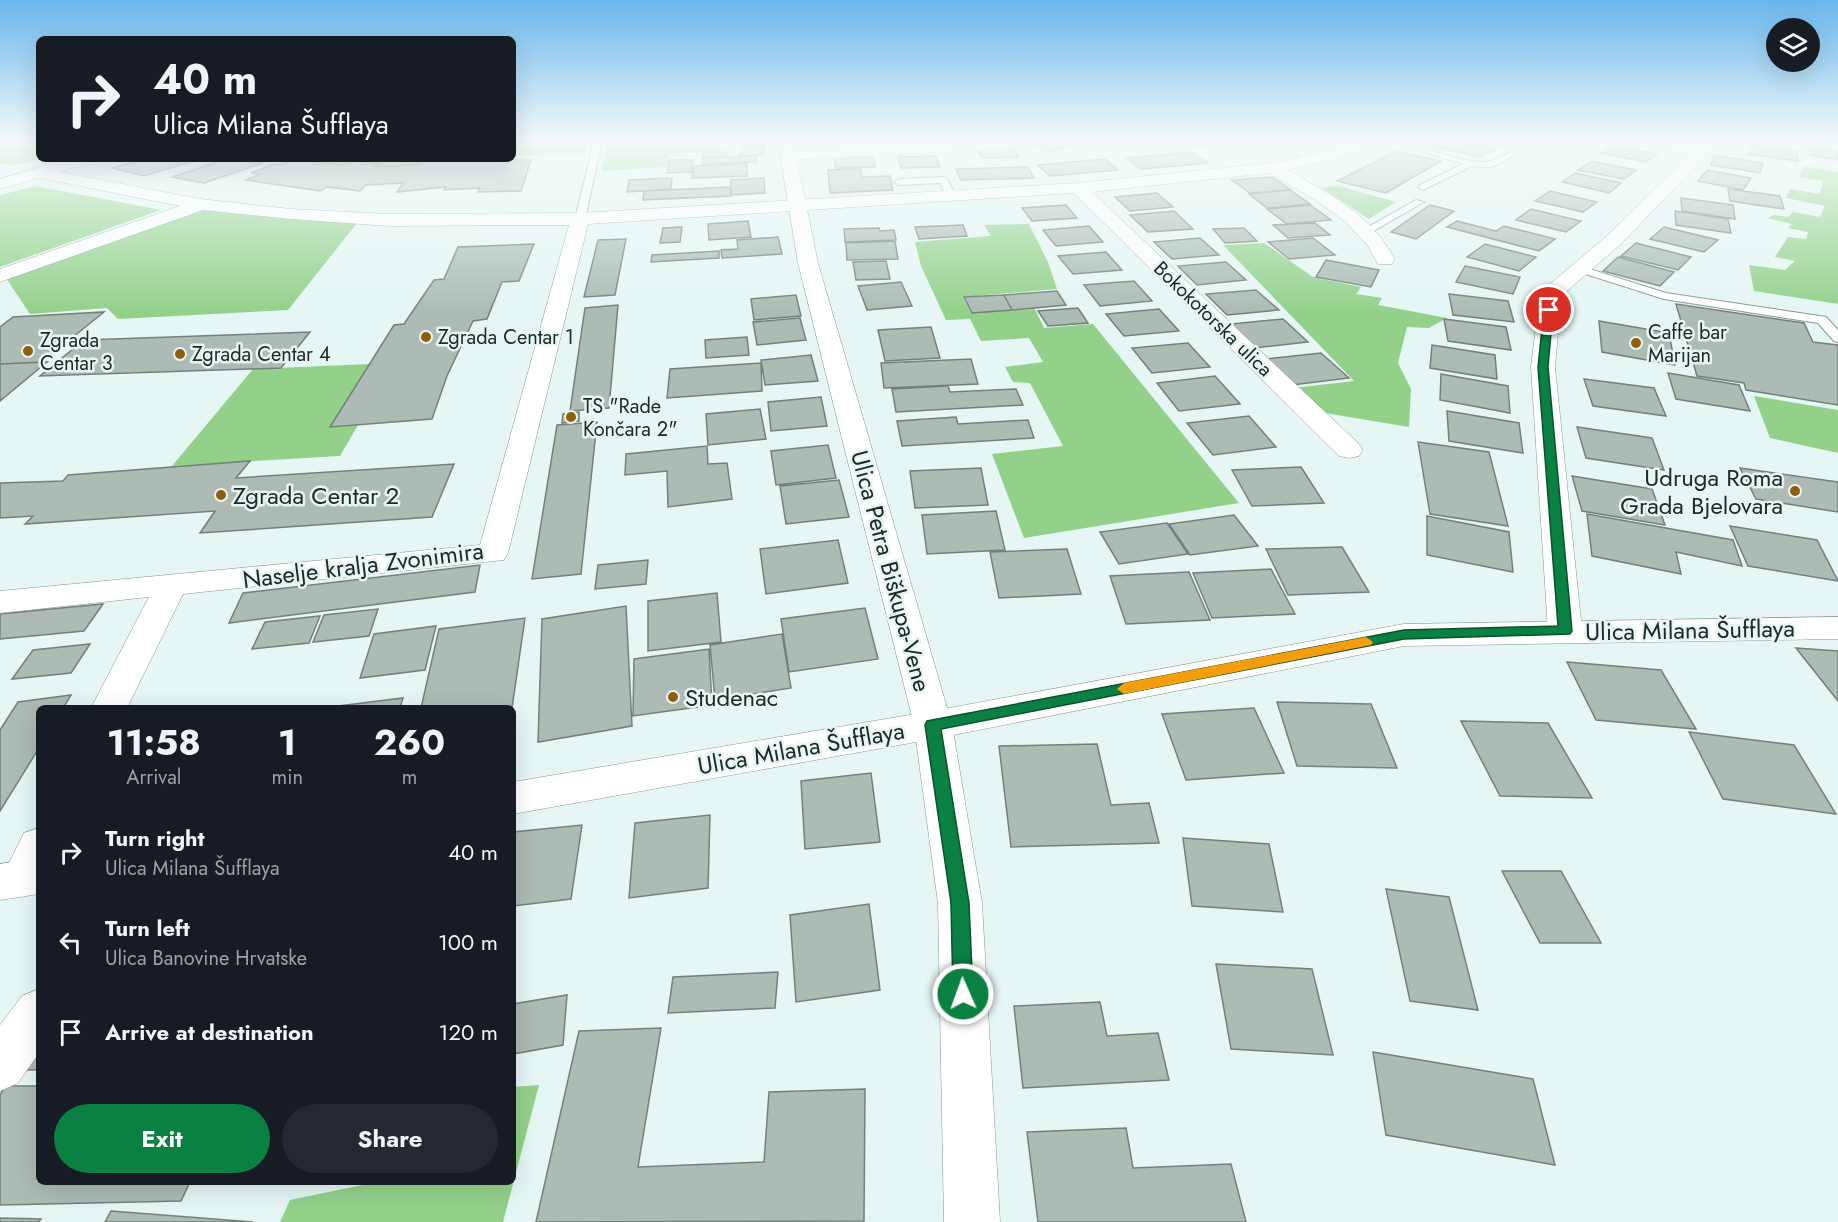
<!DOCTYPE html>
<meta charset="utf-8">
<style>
:root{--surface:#171b24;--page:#242831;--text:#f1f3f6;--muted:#9ea1a6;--accent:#0b8043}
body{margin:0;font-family:Jost,sans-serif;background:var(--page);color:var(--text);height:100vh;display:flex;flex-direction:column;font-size:22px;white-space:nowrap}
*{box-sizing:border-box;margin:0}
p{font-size:20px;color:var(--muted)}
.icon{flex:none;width:33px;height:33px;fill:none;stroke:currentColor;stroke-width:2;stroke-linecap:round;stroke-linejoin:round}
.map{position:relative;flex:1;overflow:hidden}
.panel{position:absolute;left:36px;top:705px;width:480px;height:480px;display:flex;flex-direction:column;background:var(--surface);border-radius:9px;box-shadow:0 6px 24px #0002}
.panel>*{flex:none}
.top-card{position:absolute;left:36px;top:36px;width:480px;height:126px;border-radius:9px;box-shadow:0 6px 24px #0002;background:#171b24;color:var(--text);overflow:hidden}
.controls{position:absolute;left:1766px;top:18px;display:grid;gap:12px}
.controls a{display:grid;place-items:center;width:54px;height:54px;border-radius:50%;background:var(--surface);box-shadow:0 6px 24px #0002;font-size:30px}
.pin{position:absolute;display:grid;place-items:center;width:51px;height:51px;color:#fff;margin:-26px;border:3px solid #fff;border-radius:50%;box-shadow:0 2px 6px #0007}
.me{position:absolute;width:66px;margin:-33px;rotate:358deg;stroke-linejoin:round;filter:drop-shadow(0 0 4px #0008)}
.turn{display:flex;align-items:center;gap:21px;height:126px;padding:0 18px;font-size:27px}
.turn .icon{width:78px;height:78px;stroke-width:2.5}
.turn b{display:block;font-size:42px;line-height:51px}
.eta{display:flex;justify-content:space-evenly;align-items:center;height:102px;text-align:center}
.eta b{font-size:36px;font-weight:700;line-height:42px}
.action{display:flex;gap:12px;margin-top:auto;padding:12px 18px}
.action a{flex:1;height:69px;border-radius:36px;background:var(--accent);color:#fff;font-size:24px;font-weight:700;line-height:69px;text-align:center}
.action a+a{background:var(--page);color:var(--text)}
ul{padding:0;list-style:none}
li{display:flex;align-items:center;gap:18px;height:90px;padding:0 18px}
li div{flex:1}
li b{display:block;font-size:22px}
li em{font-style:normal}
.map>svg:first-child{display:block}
</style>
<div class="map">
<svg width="1838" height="1222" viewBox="0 0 1838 1222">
<rect width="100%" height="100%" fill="#e5f6f4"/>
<path fill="#93d18b" d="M 0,141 L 39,141 L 39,159 L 11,166 L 0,163 Z
M 513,141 L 586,141 L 584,154 L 513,156 Z
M 608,141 L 724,141 L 725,151 L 670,154 L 666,167 L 602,171 Z
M 291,159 L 448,159 L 420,160 L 417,165 L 375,167 L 380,163 L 351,161 L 342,165 Z
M 1804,166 L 1838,172 L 1838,304 L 1754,291 L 1749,265 L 1785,270 L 1795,261 L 1775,257 L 1788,237 L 1806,239 L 1808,232 L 1788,228 L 1792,224 L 1767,218 L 1774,215 L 1788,217 L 1793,212 L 1820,217 L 1825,206 L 1786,198 L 1790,189 L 1820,194 L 1823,181 L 1798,177 Z
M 35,186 L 161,210 L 0,267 L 0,195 Z
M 1339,186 L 1396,202 L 1369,219 L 1320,187 Z
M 200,204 L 361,218 L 288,310 L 118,319 L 107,308 L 30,314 L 4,275 Z
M 1029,224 L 1048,262 L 1057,289 L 963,297 L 971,313 L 1035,309 L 1044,328 L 1093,324 L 1239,503 L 1024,538 L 992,454 L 1063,446 L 1030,383 L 1013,382 L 1005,367 L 1043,362 L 1029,338 L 981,341 L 970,319 L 946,320 L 921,266 L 915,242 L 991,236 L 984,225 Z
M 1264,243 L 1313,277 L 1361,287 L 1356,294 L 1382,298 L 1378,305 L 1447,318 L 1429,328 L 1407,327 L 1398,363 L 1411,389 L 1409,427 L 1307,410 L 1285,389 L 1354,381 L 1223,245 Z
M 369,364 L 331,426 L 358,425 L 340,456 L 172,466 L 253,369 Z
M 1754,396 L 1838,410 L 1838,453 L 1770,438 Z
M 539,1085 L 503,1222 L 280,1222 L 290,1200 L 377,1182 L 513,1182 L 513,1087 Z"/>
<path fill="#adbbb4" stroke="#74817b" stroke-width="1.5" d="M 1030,141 L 1061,141 L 1074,146 L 1048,151 L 1025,142 Z
M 1180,141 L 1238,141 L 1193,147 Z
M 1445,141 L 1508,141 L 1481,157 L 1433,147 Z
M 1749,144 L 1797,151 L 1798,161 L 1749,154 Z
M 764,145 L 763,155 L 740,156 L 741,146 Z
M 1613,145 L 1657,154 L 1646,162 L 1601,153 Z
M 1013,146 L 1019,157 L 982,158 L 976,148 Z
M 1810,147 L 1838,151 L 1838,160 L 1810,155 Z
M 1396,151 L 1441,161 L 1386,193 L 1337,181 Z
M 727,152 L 726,156 L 702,157 L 703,153 Z
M 1192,152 L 1208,163 L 1141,169 L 1127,158 Z
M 1714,155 L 1763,163 L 1760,173 L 1711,165 Z
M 756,156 L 756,162 L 702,164 L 703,158 Z
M 873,156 L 875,167 L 836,168 L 834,157 Z
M 936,156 L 940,167 L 901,168 L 898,157 Z
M 144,159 L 184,159 L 193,161 L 144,176 L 112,168 Z
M 226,159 L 263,163 L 204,183 L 172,177 Z
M 293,159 L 342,165 L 351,161 L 381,163 L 375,167 L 417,165 L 420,160 L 448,159 L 531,160 L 521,191 L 478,192 L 480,188 L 444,190 L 446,187 L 397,192 L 403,183 L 366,185 L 360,191 L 327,187 L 320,191 L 246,180 L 260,174 L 251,173 L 273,164 L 280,165 Z
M 1105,159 L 1118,170 L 1050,176 L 1038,165 Z
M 669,160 L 693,160 L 691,172 L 667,173 Z
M 1591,161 L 1636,170 L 1624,179 L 1578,170 Z
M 747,164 L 747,176 L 692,178 L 694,166 Z
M 1028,167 L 1034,178 L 961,180 L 956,169 Z
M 861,169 L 862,177 L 890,176 L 893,190 L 830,193 L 828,170 Z
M 1707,170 L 1751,178 L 1743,190 L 1698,181 Z
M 1575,173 L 1621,183 L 1609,193 L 1562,182 Z
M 1272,177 L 1291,190 L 1250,193 L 1232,180 Z
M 672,178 L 671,189 L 627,192 L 629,180 Z
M 764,178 L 765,193 L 731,195 L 731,180 Z
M 730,187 L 731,196 L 643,200 L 644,191 Z
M 1728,189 L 1780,196 L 1784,209 L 1730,201 Z
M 1290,190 L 1310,204 L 1267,208 L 1249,194 Z
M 1550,191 L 1597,202 L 1583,212 L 1535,201 Z
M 1157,193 L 1173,207 L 1130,211 L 1115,197 Z
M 1681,198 L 1733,205 L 1735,219 L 1682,211 Z
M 1066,205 L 1077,218 L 1032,221 L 1022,208 Z
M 1310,205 L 1331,220 L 1287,224 L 1267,209 Z
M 1430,205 L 1454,211 L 1416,239 L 1391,232 Z
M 1531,209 L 1581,221 L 1566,232 L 1516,220 Z
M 1174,211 L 1193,229 L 1148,232 L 1130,215 Z
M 1675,211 L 1728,219 L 1731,233 L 1676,225 Z
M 748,221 L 751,237 L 709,240 L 708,224 Z
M 1457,221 L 1496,231 L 1504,226 L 1555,239 L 1539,251 L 1447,227 Z
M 1315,223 L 1330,235 L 1288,238 L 1273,225 Z
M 963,225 L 967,236 L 919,239 L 915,227 Z
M 1089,226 L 1103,242 L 1056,246 L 1043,230 Z
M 682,227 L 680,242 L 660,243 L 663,228 Z
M 1664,227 L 1718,240 L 1704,252 L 1650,239 Z
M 879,228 L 880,231 L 894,230 L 896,240 L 845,242 L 844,229 Z
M 1244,228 L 1257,241 L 1225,243 L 1213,229 Z
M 778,237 L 782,254 L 722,258 L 721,250 L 738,249 L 737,240 Z
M 1200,238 L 1219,255 L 1172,259 L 1154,242 Z
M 1313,238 L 1335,255 L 1289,259 L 1268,242 Z
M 626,239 L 615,295 L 584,297 L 598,240 Z
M 895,241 L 898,259 L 847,260 L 846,243 Z
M 1636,243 L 1691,257 L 1678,270 L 1621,256 Z
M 534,244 L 519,281 L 502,282 L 487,319 L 473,321 L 447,376 L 432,419 L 330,427 L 394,325 L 404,324 L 434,280 L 444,279 L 458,247 Z
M 1485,244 L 1536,257 L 1519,271 L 1467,257 Z
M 719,251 L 719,258 L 651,262 L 652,255 Z
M 1106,252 L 1122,270 L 1073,274 L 1058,256 Z
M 1618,257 L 1674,272 L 1660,286 L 1603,271 Z
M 1326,260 L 1379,270 L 1371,287 L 1316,277 Z
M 886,261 L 890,279 L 856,280 L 853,262 Z
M 1226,262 L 1246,280 L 1197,285 L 1178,266 Z
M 1465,266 L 1520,277 L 1513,294 L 1456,282 Z
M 1134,281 L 1152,301 L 1100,306 L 1084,285 Z
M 901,282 L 912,306 L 867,310 L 858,286 Z
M 1256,290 L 1279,310 L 1227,315 L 1206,294 Z
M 1057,291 L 1066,305 L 1012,310 L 1004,295 Z
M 1449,294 L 1508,301 L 1514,322 L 1453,315 Z
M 796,295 L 801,316 L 754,320 L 751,299 Z
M 1004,295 L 1012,310 L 972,313 L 964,297 Z
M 1676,304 L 1804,323 L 1813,342 L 1838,345 L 1838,405 L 1746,390 L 1744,383 L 1697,376 Z
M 618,305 L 609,408 L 570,411 L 585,308 Z
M 1078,308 L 1088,323 L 1048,326 L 1038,311 Z
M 1159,309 L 1179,331 L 1124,336 L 1106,314 Z
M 104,312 L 42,362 L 0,364 L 0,327 L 13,317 Z
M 104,312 L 42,362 L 47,362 L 0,401 L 0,327 L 13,317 Z
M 800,318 L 806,340 L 757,345 L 753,322 Z
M 1283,319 L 1308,342 L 1254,348 L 1230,324 Z
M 1444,319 L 1506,327 L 1511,350 L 1448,341 Z
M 1599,321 L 1669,333 L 1675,365 L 1602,352 Z
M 931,327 L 940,358 L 885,361 L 878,330 Z
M 310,332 L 281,368 L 40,376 L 84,340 Z
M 747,337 L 749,355 L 706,358 L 705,340 Z
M 1188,343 L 1210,367 L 1152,373 L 1132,348 Z
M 1432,345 L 1495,355 L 1497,379 L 1430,368 Z
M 1321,353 L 1349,378 L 1292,385 L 1266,359 Z
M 811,355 L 818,381 L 765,385 L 761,360 Z
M 971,359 L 978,384 L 884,388 L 881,363 Z
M 47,362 L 0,401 L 0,364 Z
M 761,363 L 762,391 L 667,398 L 670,369 Z
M 1668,373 L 1739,385 L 1750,411 L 1676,399 Z
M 1441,374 L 1508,386 L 1510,413 L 1440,400 Z
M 1215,376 L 1240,404 L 1179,411 L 1157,383 Z
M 1584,379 L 1654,388 L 1666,416 L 1593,406 Z
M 948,386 L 950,392 L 1016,389 L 1023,405 L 896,412 L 892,389 Z
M 821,397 L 827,426 L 771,431 L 768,402 Z
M 760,409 L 766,439 L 708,445 L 706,414 Z
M 1447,411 L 1519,423 L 1523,453 L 1449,441 Z
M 579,412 L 579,421 L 562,423 L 563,414 Z
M 1249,416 L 1276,447 L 1213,455 L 1187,423 Z
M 956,417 L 958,424 L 1028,420 L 1034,438 L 902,446 L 897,421 Z
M 597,422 L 581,574 L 532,579 L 557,425 Z
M 1577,427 L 1652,438 L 1664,470 L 1586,458 Z
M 1418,442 L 1489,452 L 1508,526 L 1430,514 Z
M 828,445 L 836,478 L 776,485 L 771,451 Z
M 707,446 L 708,464 L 727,463 L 732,499 L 668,507 L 667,471 L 625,475 L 626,454 Z
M 250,461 L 236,478 L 454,464 L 432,517 L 200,533 L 215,511 L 25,524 L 33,516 L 0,518 L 0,483 L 63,481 L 68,475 Z
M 1301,467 L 1324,503 L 1252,506 L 1232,470 Z
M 981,468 L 988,505 L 915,508 L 910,471 Z
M 1740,468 L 1838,482 L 1838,512 L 1756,499 Z
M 1572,476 L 1652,489 L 1665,525 L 1582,511 Z
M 839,480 L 849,517 L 786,524 L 780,486 Z
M 996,511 L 1005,550 L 927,554 L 922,515 Z
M 1587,514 L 1733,540 L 1742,566 L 1676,552 L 1681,574 L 1592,556 Z
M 1234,515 L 1258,546 L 1190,555 L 1169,524 Z
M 1427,516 L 1509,532 L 1513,572 L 1427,555 Z
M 1167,523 L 1188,554 L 1119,564 L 1100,532 Z
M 1730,526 L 1817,540 L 1838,581 L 1748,566 Z
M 838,540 L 848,583 L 766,594 L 760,549 Z
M 1342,547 L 1369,592 L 1288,595 L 1266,549 Z
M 1067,549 L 1081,594 L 999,598 L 990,552 Z
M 648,560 L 646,584 L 595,589 L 598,565 Z
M 480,565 L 475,592 L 229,623 L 243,593 Z
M 1271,569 L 1295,614 L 1212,618 L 1193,573 Z
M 1189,572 L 1210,620 L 1126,624 L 1110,576 Z
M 717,593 L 721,642 L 648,651 L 648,601 Z
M 103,604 L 84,631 L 0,639 L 0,614 Z
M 626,606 L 632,726 L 538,742 L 542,619 Z
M 865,608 L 878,659 L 789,672 L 781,619 Z
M 378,609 L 369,636 L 313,642 L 324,615 Z
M 320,616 L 309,643 L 252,649 L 265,622 Z
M 525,618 L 512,708 L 421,708 L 439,629 Z
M 436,626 L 425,670 L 360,678 L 374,634 Z
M 782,634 L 791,688 L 715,700 L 710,645 Z
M 90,644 L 71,673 L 12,679 L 33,650 Z
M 1796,648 L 1838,651 L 1838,701 Z
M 709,649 L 712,705 L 633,716 L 634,659 Z
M 1567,662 L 1661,670 L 1696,729 L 1596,720 Z
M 71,695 L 63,708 L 39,708 L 39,748 L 0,811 L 0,730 L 18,702 Z
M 403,698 L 400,708 L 322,708 Z
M 1277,702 L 1371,704 L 1397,768 L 1297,766 Z
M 1254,708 L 1284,773 L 1186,780 L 1162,714 Z
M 1461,721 L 1548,723 L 1592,798 L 1500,796 Z
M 1689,732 L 1794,745 L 1836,814 L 1723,799 Z
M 1097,744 L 1111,805 L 1149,803 L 1159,843 L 1011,847 L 999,746 Z
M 871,773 L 880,842 L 805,849 L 801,781 Z
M 710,815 L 708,888 L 629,898 L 635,823 Z
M 582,825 L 571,899 L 513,906 L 513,832 Z
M 1183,838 L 1269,844 L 1283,912 L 1192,906 Z
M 1502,871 L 1561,871 L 1601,943 L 1540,943 Z
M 1386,889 L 1449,897 L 1478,1010 L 1410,1001 Z
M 869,904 L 880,990 L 796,1002 L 790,915 Z
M 1216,964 L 1312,969 L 1333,1055 L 1231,1049 Z
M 778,972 L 775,1008 L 668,1013 L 673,977 Z
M 567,995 L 563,1045 L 513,1054 L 513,1004 Z
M 1100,1002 L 1107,1036 L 1158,1033 L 1169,1080 L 1023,1088 L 1014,1006 Z
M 661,1028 L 638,1167 L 764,1162 L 769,1092 L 865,1089 L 864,1221 L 536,1222 L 579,1031 Z
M 39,1050 L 39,1070 L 26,1070 Z
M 1373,1052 L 1533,1079 L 1555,1165 L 1386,1135 Z
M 5,1086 L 39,1086 L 39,1182 L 190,1182 L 181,1201 L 0,1205 L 0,1095 Z
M 1126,1128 L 1133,1168 L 1231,1164 L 1246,1222 L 1038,1222 L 1027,1132 Z
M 111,1211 L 253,1222 L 105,1222 Z
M 0,1218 L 41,1219 L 39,1222 L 0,1222 Z"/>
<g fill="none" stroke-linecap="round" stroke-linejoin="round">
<defs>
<path id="service" d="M 594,141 L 602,141 L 585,219 L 580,222 L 575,219 Z
M 1262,141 L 1273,141 L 1321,159 L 1314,161 Z
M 1387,141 L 1399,141 C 1422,147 1463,163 1485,162 C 1505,161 1521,139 1541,141 L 1492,167 L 1472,166 L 1423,190 L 1418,187 L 1420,185 L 1463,164 Z
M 943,177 L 948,180 L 956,197 L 954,199 L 948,199 L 940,183 L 899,185 L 894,182 L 899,179 Z
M 1416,200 L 1424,202 L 1370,233 L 1361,231 Z
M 1580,266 L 1666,293 L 1826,317 L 1838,330 L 1838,342 L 1834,341 L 1818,323 L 1664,299 L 1576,271 L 1576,267 Z"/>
<path id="minor" d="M 973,141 L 1017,141 L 1015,144 L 997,149 L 788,160 L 780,155 L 788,150 Z
M 1360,141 L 1383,141 L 1381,144 L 1323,162 L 1287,170 C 1330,194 1372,215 1395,260 L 1392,264 L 1378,264 L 1368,246 L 1346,222 L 1314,199 L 1269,173 L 1092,192 L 1359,444 L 1363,450 L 1359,456 L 1349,458 L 1339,456 L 1074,193 L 588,224 L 508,553 L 504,560 L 183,594 L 127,708 L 91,708 L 149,597 L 0,613 L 0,591 L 480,545 L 569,225 L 389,226 L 291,219 L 203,210 L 0,282 L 0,269 L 180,206 L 40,178 L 34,177 L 32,173 L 34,169 L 40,168 L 200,199 L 291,209 L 389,214 L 580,213 L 1078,183 L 1272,163 L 1314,155 Z
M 1635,141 L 1668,141 L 1698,146 L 1704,141 L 1720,141 L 1622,243 L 1567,291 L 1560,310 L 1555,367 L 1582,631 L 1577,639 L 1565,642 L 1553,639 L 1548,631 L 1531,367 L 1538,310 L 1550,284 L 1608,235 L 1690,154 L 1642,146 L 1636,144 Z
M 39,828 L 37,892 L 22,897 L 7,892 L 1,879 L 24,833 Z
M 39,989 L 39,1053 L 18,1083 L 0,1091 L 0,1025 L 22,996 Z"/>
<path id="tertiary" d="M 1838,617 L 1838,639 L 1404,646 L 933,739 L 513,814 L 513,782 L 933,711 L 1404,624 Z
M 39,858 L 39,894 L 0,900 L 0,864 Z"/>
<path id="secondary" d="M 778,141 L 793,141 L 818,263 L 952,725 L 982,903 L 1000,1222 L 944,1222 L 938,903 L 914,725 L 798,263 Z
M 69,159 L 95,159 L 93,162 L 0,189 L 0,179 Z"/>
</defs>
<use href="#service" stroke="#879795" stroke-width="2"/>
<use href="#minor" stroke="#879795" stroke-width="1"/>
<use href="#tertiary" stroke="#879795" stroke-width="1"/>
<use href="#secondary" stroke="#879795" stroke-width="1"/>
<use href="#service" fill="#fff" fill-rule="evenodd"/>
<use href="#minor" fill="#fff" fill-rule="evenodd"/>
<use href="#tertiary" fill="#fff" fill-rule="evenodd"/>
<use href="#secondary" fill="#fff" fill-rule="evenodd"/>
</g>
<linearGradient id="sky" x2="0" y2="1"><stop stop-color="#68b6ec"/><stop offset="0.45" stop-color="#f3fbfa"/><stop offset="1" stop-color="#f3fbfa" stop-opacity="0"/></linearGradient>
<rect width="1838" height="312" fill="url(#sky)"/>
<path fill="#0b8043" stroke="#07532c" stroke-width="1.5" d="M 1549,307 L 1553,310 L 1548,367 L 1572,631 L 1570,634 L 1404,639 L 941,729 L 969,903 L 973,994 L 970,1001 L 963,1004 L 956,1001 L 953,994 L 951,903 L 925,725 L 927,721 L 1404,630 L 1558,626 L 1538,367 L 1544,310 Z"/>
<path fill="#f59e0b" d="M 1366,637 L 1373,642 L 1371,645 L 1124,694 L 1117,689 L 1124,683 Z"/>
<g fill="#905e0d" stroke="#e5f6f4" stroke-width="2">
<circle cx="426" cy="337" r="6"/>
<circle cx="1636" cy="343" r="6"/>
<circle cx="28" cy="351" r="6"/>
<circle cx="180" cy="354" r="6"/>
<circle cx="571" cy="417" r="6"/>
<circle cx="1795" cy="491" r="6"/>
<circle cx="221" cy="495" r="6"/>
<circle cx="673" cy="697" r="6"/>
</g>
<g text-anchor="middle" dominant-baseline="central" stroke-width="5" stroke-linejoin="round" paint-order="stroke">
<g font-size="20" fill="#212827" stroke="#e5f6f4">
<text transform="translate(1213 319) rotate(44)">Bokokotorska ulica</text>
</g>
<g font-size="20" fill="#212827" stroke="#e5f6f4" text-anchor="start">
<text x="1648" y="332">Caffe bar<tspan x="1648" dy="23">Marijan</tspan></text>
<text x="438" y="337">Zgrada Centar 1</text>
<text x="40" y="340">Zgrada<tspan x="40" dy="23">Centar 3</tspan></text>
<text x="192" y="354">Zgrada Centar 4</text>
<text x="583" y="406">TS "Rade<tspan x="583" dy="23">Končara 2"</tspan></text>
</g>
<g font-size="24" fill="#212827" stroke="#e5f6f4" text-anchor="start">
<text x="1783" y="477" text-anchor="end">Udruga Roma<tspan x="1783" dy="28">Grada Bjelovara</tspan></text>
<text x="233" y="495">Zgrada Centar 2</text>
<text x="685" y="697">Studenac</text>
</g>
<g font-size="24" fill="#212827" stroke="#e5f6f4">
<text transform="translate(363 565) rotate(-7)">Naselje kralja Zvonimira</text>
<text transform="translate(891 571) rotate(75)">Ulica Petra Biškupa-Vene</text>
<text transform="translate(1690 630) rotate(-1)">Ulica Milana Šufflaya</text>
<text transform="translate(801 748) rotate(-10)">Ulica Milana Šufflaya</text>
</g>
</g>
</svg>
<div class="controls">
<a><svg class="icon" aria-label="layers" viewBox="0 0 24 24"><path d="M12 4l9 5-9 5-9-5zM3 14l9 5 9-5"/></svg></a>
</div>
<div class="pin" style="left:1549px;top:310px;background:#d93025"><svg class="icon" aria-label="arrive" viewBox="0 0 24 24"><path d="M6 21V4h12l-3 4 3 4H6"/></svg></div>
<svg class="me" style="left:963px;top:994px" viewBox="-20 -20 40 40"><circle r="17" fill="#0b8043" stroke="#fff" stroke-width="3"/><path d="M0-11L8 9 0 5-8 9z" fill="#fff"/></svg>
<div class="top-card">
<div class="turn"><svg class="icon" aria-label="right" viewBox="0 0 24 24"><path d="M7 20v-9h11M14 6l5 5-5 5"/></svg><div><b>40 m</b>Ulica Milana Šufflaya</div></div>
</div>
<section class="panel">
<div class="eta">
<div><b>11:58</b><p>Arrival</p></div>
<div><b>1</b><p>min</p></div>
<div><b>260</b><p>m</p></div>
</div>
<ul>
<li><svg class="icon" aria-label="right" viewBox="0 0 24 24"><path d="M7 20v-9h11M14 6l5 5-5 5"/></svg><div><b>Turn right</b><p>Ulica Milana Šufflaya</p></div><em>40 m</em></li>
<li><svg class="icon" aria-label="left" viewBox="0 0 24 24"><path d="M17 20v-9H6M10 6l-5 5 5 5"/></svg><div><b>Turn left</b><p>Ulica Banovine Hrvatske</p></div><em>100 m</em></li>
<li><svg class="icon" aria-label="arrive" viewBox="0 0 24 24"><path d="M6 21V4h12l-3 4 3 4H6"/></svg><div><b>Arrive at destination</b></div><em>120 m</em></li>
</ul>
<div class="action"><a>Exit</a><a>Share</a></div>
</section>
</div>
